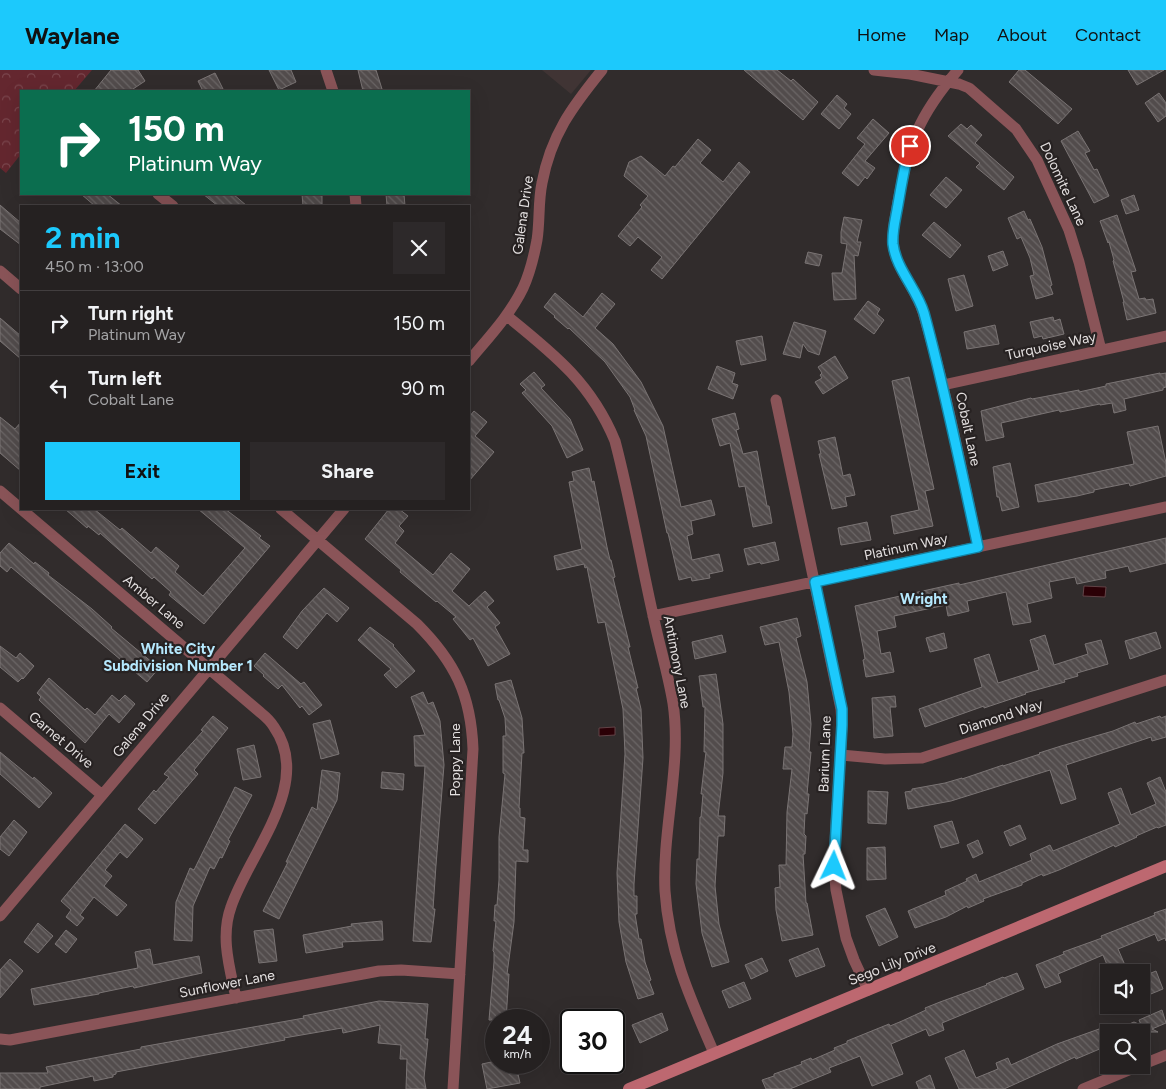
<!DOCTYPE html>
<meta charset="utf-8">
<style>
:root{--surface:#252121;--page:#2d292a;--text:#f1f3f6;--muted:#a3a3a5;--line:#423e3f;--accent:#1cc9fc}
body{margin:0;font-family:Figtree,sans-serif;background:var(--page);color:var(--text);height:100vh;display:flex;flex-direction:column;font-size:19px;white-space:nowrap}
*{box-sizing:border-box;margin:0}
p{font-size:16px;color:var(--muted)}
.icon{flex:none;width:28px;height:28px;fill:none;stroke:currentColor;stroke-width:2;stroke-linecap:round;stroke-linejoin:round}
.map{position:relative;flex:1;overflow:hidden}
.side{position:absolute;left:20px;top:135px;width:450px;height:305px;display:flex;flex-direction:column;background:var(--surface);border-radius:0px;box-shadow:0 5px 20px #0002,0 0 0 1px var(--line)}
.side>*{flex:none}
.banner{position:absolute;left:20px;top:20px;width:450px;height:105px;border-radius:0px;box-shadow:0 5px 20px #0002,0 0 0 1px var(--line);background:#0b6e4f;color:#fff;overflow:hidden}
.buttons{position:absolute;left:1100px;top:894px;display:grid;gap:10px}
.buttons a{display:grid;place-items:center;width:50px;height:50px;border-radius:0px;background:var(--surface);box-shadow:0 5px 20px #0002,0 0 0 1px var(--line);font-size:25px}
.speed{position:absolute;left:485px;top:939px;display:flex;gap:10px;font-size:25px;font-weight:700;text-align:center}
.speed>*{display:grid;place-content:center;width:65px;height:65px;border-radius:50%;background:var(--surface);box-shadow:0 5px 20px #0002,0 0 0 1px var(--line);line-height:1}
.speed small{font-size:12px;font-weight:400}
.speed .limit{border:2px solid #111;border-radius:8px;background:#fff;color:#111}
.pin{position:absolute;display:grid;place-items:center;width:42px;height:42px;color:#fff;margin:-21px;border:2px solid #fff;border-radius:50%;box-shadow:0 1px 5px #0007}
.me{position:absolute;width:55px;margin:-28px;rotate:2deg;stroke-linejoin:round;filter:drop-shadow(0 0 4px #0008)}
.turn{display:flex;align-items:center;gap:18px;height:105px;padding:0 25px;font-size:22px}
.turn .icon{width:65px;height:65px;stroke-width:2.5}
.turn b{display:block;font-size:35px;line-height:42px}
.round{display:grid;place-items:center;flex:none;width:52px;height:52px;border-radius:0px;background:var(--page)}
.summary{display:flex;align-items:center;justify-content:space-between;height:85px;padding:0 25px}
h1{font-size:30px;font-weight:700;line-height:38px;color:var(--accent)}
.button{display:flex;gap:10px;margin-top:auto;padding:10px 25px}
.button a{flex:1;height:58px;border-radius:0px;background:var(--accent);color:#111;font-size:20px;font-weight:700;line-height:58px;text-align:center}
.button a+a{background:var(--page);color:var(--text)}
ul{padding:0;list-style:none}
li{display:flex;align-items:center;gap:15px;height:65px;padding:0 25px;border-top:1px solid var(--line)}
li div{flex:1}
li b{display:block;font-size:19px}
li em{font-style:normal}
header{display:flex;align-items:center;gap:30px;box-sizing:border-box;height:70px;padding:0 25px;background:var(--accent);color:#111}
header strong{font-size:24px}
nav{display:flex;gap:28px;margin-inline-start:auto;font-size:18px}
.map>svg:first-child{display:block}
</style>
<header>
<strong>Waylane</strong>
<nav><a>Home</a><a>Map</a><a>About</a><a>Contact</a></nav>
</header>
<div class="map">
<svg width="1166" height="1019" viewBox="0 0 1166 1019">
<defs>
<pattern id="forest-crowns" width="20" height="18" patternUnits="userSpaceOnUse" patternTransform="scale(1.25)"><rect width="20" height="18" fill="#64272f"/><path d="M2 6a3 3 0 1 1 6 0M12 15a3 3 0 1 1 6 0" fill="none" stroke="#7a464d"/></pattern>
<pattern id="building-back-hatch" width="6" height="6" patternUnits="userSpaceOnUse" patternTransform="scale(1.25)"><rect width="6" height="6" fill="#524c4c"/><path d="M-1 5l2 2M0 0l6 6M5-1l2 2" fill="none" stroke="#6b6666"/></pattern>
</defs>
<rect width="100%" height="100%" fill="#312c2c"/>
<path fill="#403434" d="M 542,0 L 591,0 L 571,24 Z"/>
<path fill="url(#forest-crowns)" d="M 0,0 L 92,0 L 74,21 L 21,21 L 21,84 L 6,103 L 0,98 Z"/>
<path fill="#2b0006" stroke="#624347" d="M 1084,516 L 1106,517 L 1105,527 L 1083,526 Z
M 615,657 L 615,665 L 599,666 L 599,658 Z"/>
<path fill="url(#building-back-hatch)" stroke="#7a7474" d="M 111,0 L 138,0 L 145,11 L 130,21 L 94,21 Z
M 269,0 L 291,0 L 296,12 L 279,20 Z
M 358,0 L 376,0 L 382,19 L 375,21 L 363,21 Z
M 744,0 L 777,0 L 791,11 L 793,9 L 818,32 L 803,50 Z
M 1019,0 L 1025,0 L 1072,39 L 1058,54 L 1009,12 Z
M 1128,0 L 1164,0 L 1137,15 Z
M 215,3 L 224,21 L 203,21 L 198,11 Z
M 1159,23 L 1166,33 L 1166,46 L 1158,52 L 1145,33 Z
M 837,25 L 847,34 L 844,38 L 851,44 L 839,59 L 821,44 Z
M 873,49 L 889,63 L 865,91 L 875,98 L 867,109 L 865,107 L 858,116 L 842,103 L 865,74 L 857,68 Z
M 961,54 L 967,59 L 971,55 L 982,65 L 975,73 L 1014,107 L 1004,120 L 976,97 L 980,93 L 948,66 Z
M 1078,61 L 1090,81 L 1085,83 L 1094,100 L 1097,99 L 1109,126 L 1094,133 L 1061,71 Z
M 698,69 L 711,80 L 700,93 L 723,112 L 739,92 L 750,102 L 662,209 L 651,200 L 662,187 L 638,167 L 630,176 L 618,166 L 642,137 L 640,135 L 648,126 L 624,106 L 629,92 L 641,86 L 665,106 L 673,96 L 675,97 Z
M 946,107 L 962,120 L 946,138 L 930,125 Z
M 81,124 L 107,124 L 122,136 L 95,136 Z
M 203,124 L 233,124 L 247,136 L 218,136 Z
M 302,124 L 322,124 L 322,136 L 303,136 Z
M 386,124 L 404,124 L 405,136 L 387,136 Z
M 1134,125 L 1139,140 L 1126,144 L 1121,130 Z
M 0,135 L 21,153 L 21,175 L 0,159 Z
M 1024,141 L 1028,150 L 1030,149 L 1042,177 L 1052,215 L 1050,216 L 1053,224 L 1036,229 L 1030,206 L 1034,205 L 1030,188 L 1021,167 L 1017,169 L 1008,148 Z
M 1117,145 L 1136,201 L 1131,202 L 1139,229 L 1145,228 L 1146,230 L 1153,229 L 1156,243 L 1127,250 L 1123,232 L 1124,232 L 1113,191 L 1114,190 L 1109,172 L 1108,173 L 1100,151 Z
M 844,147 L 862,150 L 857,172 L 861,172 L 858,186 L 854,185 L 856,229 L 834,230 L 832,203 L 842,203 L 847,174 L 841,173 L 841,162 Z
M 934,152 L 961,175 L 950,188 L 922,165 Z
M 1003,181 L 1008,195 L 993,201 L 988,186 Z
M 808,182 L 822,185 L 819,196 L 805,193 Z
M 964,205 L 973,236 L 956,241 L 948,209 Z
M 555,223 L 583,247 L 602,223 L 615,234 L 595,258 L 613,274 L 641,312 L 663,356 L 681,437 L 711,430 L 715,445 L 691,451 L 693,464 L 687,466 L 692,490 L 719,484 L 723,501 L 709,504 L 710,508 L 692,511 L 691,507 L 679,510 L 668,463 L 667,463 L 646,366 L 634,340 L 635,340 L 630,327 L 605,292 L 569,258 L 568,259 L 554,247 L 555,246 L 544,237 Z
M 868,231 L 880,239 L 877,244 L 884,250 L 874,264 L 854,249 Z
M 1053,247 L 1054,251 L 1060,249 L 1064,264 L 1043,269 L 1042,266 L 1034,268 L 1030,252 Z
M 0,248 L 21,266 L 21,289 L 0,271 Z
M 794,252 L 826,261 L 819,285 L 808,281 L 803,274 L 800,288 L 783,284 Z
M 995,255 L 999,274 L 967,279 L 964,262 Z
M 762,266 L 766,290 L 741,295 L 736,271 Z
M 835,286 L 848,308 L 823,324 L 815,312 L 822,308 L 820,305 L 822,303 L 818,297 Z
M 717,296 L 735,303 L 732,313 L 738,315 L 733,329 L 708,319 Z
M 534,302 L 545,315 L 541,318 L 570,349 L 583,380 L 567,388 L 552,356 L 522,323 L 526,320 L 520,314 Z
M 1160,303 L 1160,304 L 1166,303 L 1166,317 L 1163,318 L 1163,320 L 1124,329 L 1126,340 L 1114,343 L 1112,333 L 1100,335 L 1100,334 L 1060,342 L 1059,340 L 1001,353 L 1004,367 L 986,371 L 981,341 L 1031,328 L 1032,329 L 1079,320 L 1079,322 L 1106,316 L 1106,314 Z
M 909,307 L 934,419 L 925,421 L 933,456 L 894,464 L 891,446 L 919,440 L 892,311 Z
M 474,341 L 487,352 L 475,366 L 494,382 L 469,411 L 469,347 Z
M 735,343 L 739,359 L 736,360 L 743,384 L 757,381 L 767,436 L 769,436 L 772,453 L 753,457 L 745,416 L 739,417 L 730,373 L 720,376 L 712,349 Z
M 0,347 L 15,359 L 21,352 L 21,401 L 0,383 Z
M 1158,356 L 1166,393 L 1166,406 L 1130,416 L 1129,413 L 1094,420 L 1094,422 L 1077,426 L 1038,432 L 1035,415 L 1134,394 L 1127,362 Z
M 835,367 L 843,406 L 850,404 L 855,425 L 845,427 L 847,436 L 832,439 L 819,384 L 821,384 L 818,371 Z
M 1010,393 L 1019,437 L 1002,441 L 999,427 L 997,427 L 993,397 Z
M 589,398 L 592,412 L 594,411 L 607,477 L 610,490 L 611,490 L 615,507 L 613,508 L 630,577 L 628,577 L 638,618 L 636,618 L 641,639 L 643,688 L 634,814 L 634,826 L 637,826 L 637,844 L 635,844 L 639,869 L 641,869 L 645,892 L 651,910 L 649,911 L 654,924 L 638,929 L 626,892 L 619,852 L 617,803 L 625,684 L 623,639 L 605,552 L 598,553 L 587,497 L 585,498 L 584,494 L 557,500 L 554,486 L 582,479 L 569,412 L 574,411 L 572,402 Z
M 65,439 L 94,439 L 120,460 L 122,458 L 151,483 L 156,477 L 179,496 L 175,502 L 203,526 L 245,478 L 198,439 L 225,439 L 261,466 L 259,468 L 270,476 L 204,554 L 169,525 L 171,522 L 154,507 L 152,509 L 100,463 L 99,465 L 88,456 L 87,458 Z
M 389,439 L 399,439 L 408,446 L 399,456 L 404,461 L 395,473 L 433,505 L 451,483 L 470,499 L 452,521 L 469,536 L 485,521 L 494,531 L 487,537 L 500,553 L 495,557 L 510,584 L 488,596 L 473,568 L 470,570 L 453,549 L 456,547 L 437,531 L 436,532 L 400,502 L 401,500 L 365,469 Z
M 867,452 L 871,470 L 841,475 L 838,458 Z
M 1166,468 L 1166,493 L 1130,502 L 1128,496 L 1105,501 L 1106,508 L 1077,514 L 1075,507 L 1049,512 L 1052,528 L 1027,534 L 1031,552 L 1013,555 L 1006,522 L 967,531 L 969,541 L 948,546 L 946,535 L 894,546 L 896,557 L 877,561 L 881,584 L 890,582 L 894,602 L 866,607 L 863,590 L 865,589 L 863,577 L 855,536 L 959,513 L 959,515 Z
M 775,472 L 779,490 L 761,494 L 760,492 L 748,495 L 744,479 Z
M 9,473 L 34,494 L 35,492 L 49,503 L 48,505 L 92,539 L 112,557 L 111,558 L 159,598 L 147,612 L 11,497 L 7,502 L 0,496 L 0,483 Z
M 324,518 L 349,538 L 337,552 L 327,543 L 297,579 L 283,567 L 302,541 Z
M 797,548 L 801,566 L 796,568 L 807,612 L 811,654 L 809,682 L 811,682 L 807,724 L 809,724 L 807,744 L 805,743 L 804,764 L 806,766 L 805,784 L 803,784 L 806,833 L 807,833 L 813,865 L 782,871 L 776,840 L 775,818 L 780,817 L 779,795 L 786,795 L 787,742 L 792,699 L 783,699 L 785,677 L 792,677 L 793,664 L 789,622 L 779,572 L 765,575 L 760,557 Z
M 370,557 L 394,575 L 393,576 L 415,601 L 396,618 L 384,605 L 391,599 L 358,570 Z
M 1156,562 L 1161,578 L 1130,589 L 1125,571 Z
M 944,563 L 947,578 L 930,582 L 926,568 Z
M 722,565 L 726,582 L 695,589 L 692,572 Z
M 1045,565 L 1054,595 L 1088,584 L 1085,574 L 1101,570 L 1108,594 L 1077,603 L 1078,606 L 1064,610 L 1065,612 L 1025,623 L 1026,624 L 984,638 L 984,636 L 925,657 L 919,639 L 982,617 L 974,589 L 989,584 L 998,613 L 1039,600 L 1030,570 Z
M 0,576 L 16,588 L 20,583 L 34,596 L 23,609 L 22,608 L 18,612 L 0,597 Z
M 265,583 L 301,614 L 304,612 L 322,635 L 309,645 L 302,636 L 300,638 L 282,615 L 278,619 L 263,606 L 264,605 L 254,596 Z
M 716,604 L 723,654 L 723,703 L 718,746 L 725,746 L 724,766 L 718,766 L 715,816 L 719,854 L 729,892 L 712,897 L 702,863 L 696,814 L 697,789 L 699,789 L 700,747 L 701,747 L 703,724 L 701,724 L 706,682 L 704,682 L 705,637 L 703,637 L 699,606 Z
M 49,608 L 85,640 L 87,638 L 95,645 L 112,625 L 119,631 L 125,625 L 135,634 L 119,653 L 109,644 L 85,673 L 39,630 L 41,627 L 37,623 Z
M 511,610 L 522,648 L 524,683 L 522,683 L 519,738 L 520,738 L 520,747 L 525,748 L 523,780 L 528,780 L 528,792 L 516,791 L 514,852 L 507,904 L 509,904 L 506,950 L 489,950 L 494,892 L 494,882 L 493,881 L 496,851 L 494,851 L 495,835 L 497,835 L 499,810 L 499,767 L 505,704 L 503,703 L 503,666 L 506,666 L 505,648 L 499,630 L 498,630 L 495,614 Z
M 423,622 L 428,634 L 433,632 L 440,651 L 444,695 L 436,795 L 433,839 L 435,839 L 431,872 L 413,871 L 425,696 L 415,696 L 414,666 L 425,665 L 411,627 Z
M 895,626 L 896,637 L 890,637 L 893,666 L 874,668 L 872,628 Z
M 213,646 L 228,658 L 194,700 L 198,704 L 155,754 L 138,739 L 154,720 L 156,722 L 169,707 L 164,704 L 203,661 L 201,660 Z
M 1160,646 L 1161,648 L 1166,646 L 1166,667 L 1152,671 L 1151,667 L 1066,695 L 1076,729 L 1061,734 L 1050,700 L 951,731 L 908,739 L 905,722 L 912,721 L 912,719 L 945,713 L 962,708 L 962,709 L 1003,695 L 1003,696 L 1040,684 L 1039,683 L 1061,676 L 1113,661 L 1135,652 L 1136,654 Z
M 330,650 L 339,684 L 321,689 L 313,654 Z
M 254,675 L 261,707 L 243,710 L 237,679 Z
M 0,682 L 33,709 L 34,707 L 52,723 L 39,738 L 0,704 Z
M 322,700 L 340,703 L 337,730 L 279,849 L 263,841 L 288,792 L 286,792 L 312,737 L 317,740 Z
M 382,702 L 404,704 L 403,720 L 381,718 Z
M 1160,707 L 1166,722 L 1166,755 L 1158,758 L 1157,757 L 1136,766 L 1137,767 L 1115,777 L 1114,775 L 1059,800 L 1043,806 L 1042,804 L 1022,813 L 1022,815 L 983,829 L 984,831 L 968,838 L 967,836 L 946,847 L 915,858 L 908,841 L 946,825 L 945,821 L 967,811 L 966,809 L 976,804 L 979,812 L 1032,790 L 1030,784 L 1050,775 L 1053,781 L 1120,754 L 1108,723 L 1121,718 L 1131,745 L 1156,734 L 1147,713 Z
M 235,717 L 252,725 L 228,770 L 230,771 L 222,788 L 220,787 L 214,799 L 210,797 L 193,836 L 192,871 L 174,870 L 176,832 L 190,798 L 194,800 Z
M 868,721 L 888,722 L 886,754 L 868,753 Z
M 14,750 L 27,762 L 9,786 L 0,779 L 0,767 Z
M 952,751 L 959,773 L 941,778 L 934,756 Z
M 125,754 L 143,769 L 127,788 L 120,782 L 105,800 L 112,806 L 104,816 L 127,835 L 117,846 L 94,827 L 80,845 L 84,848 L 77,856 L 66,847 L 71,840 L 61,831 Z
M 1020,755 L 1026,769 L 1010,776 L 1004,762 Z
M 978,770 L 983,783 L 973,788 L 967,775 Z
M 885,777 L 886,809 L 867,810 L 867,778 Z
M 885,838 L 898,867 L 879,876 L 866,846 Z
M 1166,839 L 1166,871 L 1165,868 L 1158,871 L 1155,864 L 1118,879 L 1128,902 L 1110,902 L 1103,885 L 1058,904 L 1061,912 L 1045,918 L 1036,895 L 1064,884 L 1063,882 L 1102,868 L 1101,866 L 1155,845 L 1154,843 Z
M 382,851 L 383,870 L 342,872 L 343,877 L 306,883 L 303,865 L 352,856 L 351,854 Z
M 38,853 L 53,866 L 38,883 L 24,872 Z
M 273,859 L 277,891 L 259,893 L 254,861 Z
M 66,860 L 77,869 L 66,883 L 55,874 Z
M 818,878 L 825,896 L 796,907 L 789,890 Z
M 150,879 L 153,895 L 199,886 L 202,903 L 134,918 L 133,916 L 99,923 L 99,924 L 34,935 L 31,919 L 138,898 L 135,882 Z
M 762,888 L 768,901 L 751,909 L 745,895 Z
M 10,889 L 23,901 L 0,928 L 0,900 Z
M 1156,901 L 1163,919 L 1141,928 L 1141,907 Z
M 1017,903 L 1024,919 L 942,953 L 944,960 L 929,966 L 926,959 L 891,974 L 903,1004 L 872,1016 L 860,986 L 829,998 L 831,1002 L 790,1019 L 766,1019 L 762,1010 L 774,1006 L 774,1004 L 802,994 L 801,992 L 811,988 L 812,990 L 835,980 L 834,978 L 847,973 L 847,971 L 889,954 L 890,956 L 902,951 L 926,940 L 925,938 L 940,932 L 987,915 L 986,914 L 1003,907 L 1004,908 Z
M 744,912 L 751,929 L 729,938 L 722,921 Z
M 379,931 L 428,934 L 425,969 L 428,969 L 424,1008 L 426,1019 L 406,1019 L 407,989 L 400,989 L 401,975 L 378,973 L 380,955 L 343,963 L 342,958 L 284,968 L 285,970 L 116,1002 L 116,1004 L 113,1005 L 113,1007 L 94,1011 L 93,1006 L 40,1017 L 40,1019 L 0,1019 L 0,1003 L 48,1003 L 46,997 L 141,979 L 141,977 L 304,948 L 303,946 Z
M 1162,940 L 1166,953 L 1152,959 L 1158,962 L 1110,962 L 1134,952 L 1141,955 L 1139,950 Z
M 662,943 L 668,960 L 640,973 L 632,955 Z
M 1099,959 L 1102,965 L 1109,963 L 1109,975 L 1076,989 L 1075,987 L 1004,1019 L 959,1019 L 945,988 L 964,980 L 976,1008 L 998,999 L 996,993 L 1008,988 L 1011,995 L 1057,974 Z
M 496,991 L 496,992 L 503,992 L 504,997 L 516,995 L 520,1013 L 487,1019 L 482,994 Z
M 930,1005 L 935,1019 L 919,1019 L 916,1012 Z"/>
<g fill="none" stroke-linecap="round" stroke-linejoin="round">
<path stroke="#8a5458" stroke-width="11" d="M 326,0 L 333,21
M 874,0 L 910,4 L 959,14 L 969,18 L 1016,59 L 1037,90 L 1069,160 L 1079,192 L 1101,280
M 958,0 C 919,45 908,74 898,132 C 896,145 892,159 893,173 C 895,198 916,218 923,242 C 946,319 961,398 978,477
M 158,124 L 173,136
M 355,124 L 356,136
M 0,201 L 21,219
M 507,246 C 554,284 591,313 615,371 C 630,428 640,487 653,545 C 659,574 668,603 673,633 C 682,695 662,759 665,821 C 669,882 690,928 714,983
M 469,291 C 488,268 510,245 523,218 C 530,203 534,186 537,170 C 540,151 538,132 542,113 C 551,65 572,37 602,0
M 943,315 L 1166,266
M 776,330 L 841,639 L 842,655 L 835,772 L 834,796 L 836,820 L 846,868 L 854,890 L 868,920
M 0,421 L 261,643 C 266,647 271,652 274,657 C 314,714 249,783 231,837 C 220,867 230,899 236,928
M 281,439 L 417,554 C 455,592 471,625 473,679 L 453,1019
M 653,546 L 1166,437
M 0,638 L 102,725
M 841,685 L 885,689 L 922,688 L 1166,610
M 0,846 L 344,439
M 0,969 L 10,970 L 379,901 L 401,900 L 460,904
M 1141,995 L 1166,985
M 1083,1019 L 1141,995"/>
<path stroke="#bd6870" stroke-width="12" d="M 629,1019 L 1166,796"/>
</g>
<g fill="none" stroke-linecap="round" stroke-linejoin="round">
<defs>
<path id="route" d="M 834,796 L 842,655 L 842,639 L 815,512 L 978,477 C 961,399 945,320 924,243 C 917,219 896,199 893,174 C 892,163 895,151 897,140 C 901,118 904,97 910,76"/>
</defs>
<use href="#route" stroke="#1283a4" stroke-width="12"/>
<use href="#route" stroke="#1cc9fc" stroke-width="9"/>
</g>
<g text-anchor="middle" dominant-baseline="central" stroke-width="4.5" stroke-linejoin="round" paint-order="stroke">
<g font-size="14" fill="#e4e0e0" stroke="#272222">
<text transform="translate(1063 114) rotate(65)">Dolomite Lane</text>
<text transform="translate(523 145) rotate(-82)">Galena Drive</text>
<text transform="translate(1051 276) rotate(-12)">Turquoise Way</text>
<text transform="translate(968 359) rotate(78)">Cobalt Lane</text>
<text transform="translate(906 477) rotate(-12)">Platinum Way</text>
<text transform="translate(154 532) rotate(40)">Amber Lane</text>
<text transform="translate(677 592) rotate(79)">Antimony Lane</text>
<text transform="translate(1001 647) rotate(-18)">Diamond Way</text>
<text transform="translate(141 655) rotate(-50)">Galena Drive</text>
<text transform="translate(61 670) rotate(40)">Garnet Drive</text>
<text transform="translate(825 684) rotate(-88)">Barium Lane</text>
<text transform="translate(455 690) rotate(-90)">Poppy Lane</text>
<text transform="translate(892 894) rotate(-22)">Sego Lily Drive</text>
<text transform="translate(227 914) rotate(-11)">Sunflower Lane</text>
</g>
<g font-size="15" font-weight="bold" fill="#b5e8fd" stroke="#272222">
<text x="924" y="529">Wright</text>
<text x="178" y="579">White City<tspan x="178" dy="17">Subdivision Number 1</tspan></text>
</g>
</g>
</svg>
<div class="buttons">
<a><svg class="icon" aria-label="sound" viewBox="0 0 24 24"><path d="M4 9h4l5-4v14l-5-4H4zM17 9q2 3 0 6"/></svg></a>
<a><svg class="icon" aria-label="search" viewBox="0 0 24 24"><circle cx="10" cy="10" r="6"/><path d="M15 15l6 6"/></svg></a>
</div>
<div class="speed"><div>24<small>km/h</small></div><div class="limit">30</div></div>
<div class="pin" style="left:910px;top:76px;background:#d93025"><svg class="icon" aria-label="arrive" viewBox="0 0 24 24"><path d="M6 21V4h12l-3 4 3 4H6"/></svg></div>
<svg class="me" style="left:834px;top:796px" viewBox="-20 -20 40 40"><path d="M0-17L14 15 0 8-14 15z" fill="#1cc9fc" stroke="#fff" stroke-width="4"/></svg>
<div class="banner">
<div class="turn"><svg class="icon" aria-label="right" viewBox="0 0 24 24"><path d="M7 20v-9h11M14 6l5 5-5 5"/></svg><div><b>150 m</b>Platinum Way</div></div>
</div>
<section class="side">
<div class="summary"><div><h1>2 min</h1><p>450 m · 13:00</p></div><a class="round"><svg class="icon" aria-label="close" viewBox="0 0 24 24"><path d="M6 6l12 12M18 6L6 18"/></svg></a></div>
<ul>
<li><svg class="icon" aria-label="right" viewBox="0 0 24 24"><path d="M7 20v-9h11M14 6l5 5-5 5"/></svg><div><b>Turn right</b><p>Platinum Way</p></div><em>150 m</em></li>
<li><svg class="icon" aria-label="left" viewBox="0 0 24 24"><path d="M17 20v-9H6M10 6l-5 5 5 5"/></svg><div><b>Turn left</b><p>Cobalt Lane</p></div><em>90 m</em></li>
</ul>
<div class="button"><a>Exit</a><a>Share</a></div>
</section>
</div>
